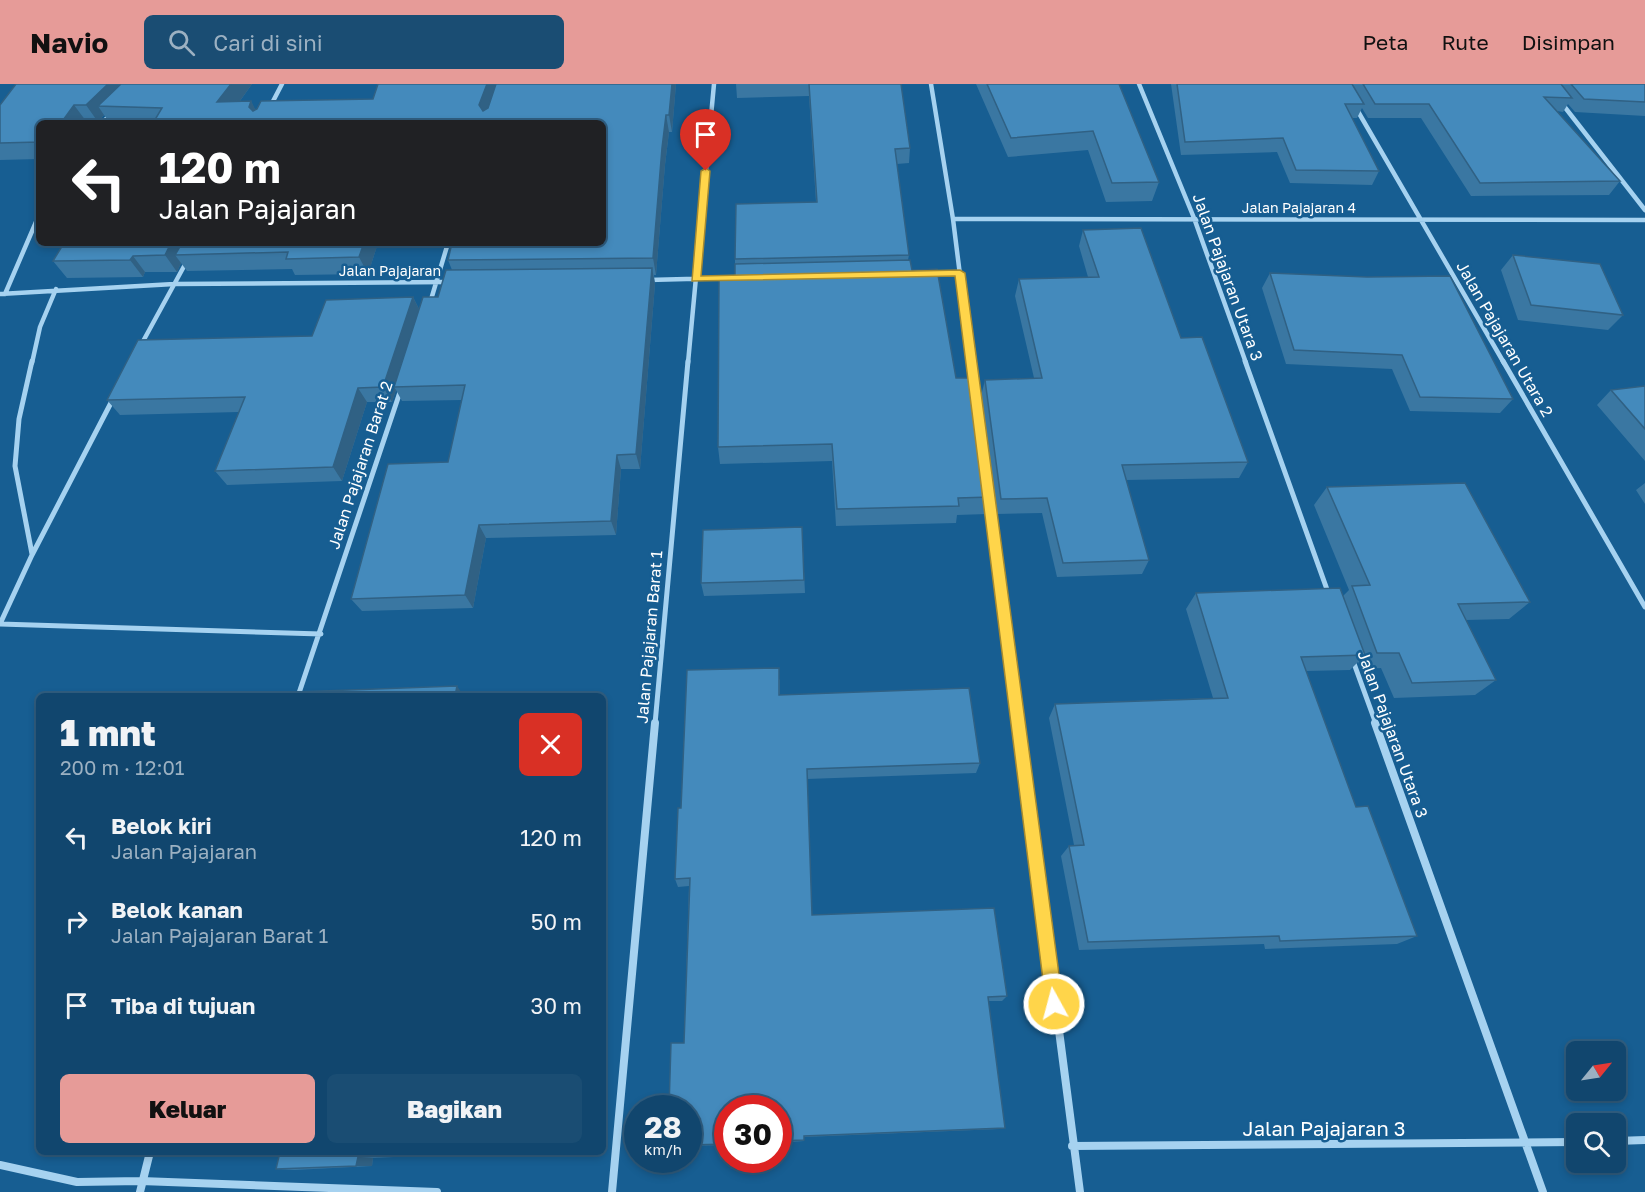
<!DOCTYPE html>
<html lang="id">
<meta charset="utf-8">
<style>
:root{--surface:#11466e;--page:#1a4d73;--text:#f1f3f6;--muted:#9cb1c2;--line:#305e81;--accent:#e69b98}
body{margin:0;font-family:"Golos Text",sans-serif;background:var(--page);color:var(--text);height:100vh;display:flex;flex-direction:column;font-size:22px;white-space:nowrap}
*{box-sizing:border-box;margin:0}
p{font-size:20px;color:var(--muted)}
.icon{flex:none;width:33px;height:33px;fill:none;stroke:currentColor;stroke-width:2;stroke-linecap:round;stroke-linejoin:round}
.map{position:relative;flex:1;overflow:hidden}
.sheet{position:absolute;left:36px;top:609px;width:570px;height:462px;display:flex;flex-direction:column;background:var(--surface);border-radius:9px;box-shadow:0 3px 9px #0003,0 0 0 2px var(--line)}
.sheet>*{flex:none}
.hud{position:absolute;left:36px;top:36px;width:570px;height:126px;border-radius:9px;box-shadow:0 3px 9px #0003,0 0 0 2px var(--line);background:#202124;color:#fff;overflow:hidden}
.needle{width:39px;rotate:60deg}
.buttons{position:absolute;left:1566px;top:957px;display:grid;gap:12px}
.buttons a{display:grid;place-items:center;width:60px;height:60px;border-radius:9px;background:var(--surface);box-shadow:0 3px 9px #0003,0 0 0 2px var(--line);font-size:30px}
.speed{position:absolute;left:624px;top:1011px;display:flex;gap:12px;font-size:30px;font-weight:700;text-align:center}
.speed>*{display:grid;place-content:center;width:78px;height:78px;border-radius:50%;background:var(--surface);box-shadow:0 3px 9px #0003,0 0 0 2px var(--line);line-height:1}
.speed small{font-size:15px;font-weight:400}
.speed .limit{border:9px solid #d22;background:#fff;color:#111}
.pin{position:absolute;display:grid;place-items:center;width:51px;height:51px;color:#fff;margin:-62px -26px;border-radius:50% 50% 50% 0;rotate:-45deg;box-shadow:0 0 6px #0007}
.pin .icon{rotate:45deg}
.me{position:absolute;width:66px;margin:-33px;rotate:353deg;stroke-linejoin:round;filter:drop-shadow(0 0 4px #0008)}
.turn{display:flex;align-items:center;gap:21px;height:126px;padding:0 24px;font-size:27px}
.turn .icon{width:78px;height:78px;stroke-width:2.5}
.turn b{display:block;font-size:42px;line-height:51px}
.round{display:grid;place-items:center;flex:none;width:63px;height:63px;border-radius:9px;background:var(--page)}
.head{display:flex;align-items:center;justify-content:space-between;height:102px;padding:0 24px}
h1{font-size:36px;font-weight:800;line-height:45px}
.action{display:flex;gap:12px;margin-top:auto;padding:12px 24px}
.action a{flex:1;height:69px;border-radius:9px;background:var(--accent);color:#111;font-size:24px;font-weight:800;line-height:69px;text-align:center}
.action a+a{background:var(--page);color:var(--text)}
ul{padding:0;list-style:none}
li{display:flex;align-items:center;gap:18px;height:84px;padding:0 24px}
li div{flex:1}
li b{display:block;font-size:22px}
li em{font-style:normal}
header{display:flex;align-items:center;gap:36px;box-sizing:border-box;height:84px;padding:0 30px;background:var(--accent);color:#111}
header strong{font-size:28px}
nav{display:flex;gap:33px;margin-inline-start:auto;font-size:21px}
.search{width:420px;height:54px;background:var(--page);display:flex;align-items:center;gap:15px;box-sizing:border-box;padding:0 21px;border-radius:9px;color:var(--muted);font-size:22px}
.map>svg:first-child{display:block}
</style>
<header>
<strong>Navio</strong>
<div class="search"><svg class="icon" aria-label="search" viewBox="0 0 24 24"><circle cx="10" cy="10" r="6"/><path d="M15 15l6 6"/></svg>Cari di sini</div>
<nav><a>Peta</a><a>Rute</a><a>Disimpan</a></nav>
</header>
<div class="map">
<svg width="1645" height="1108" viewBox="0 0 1645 1108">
<rect width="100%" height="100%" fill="#175e92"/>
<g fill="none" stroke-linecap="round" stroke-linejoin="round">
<path stroke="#a6d2f0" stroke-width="4.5" d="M 931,0 L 953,135 L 971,279
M 1139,0 L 1194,134 L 1246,279
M 1560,17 L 1645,126
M 270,23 L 282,0
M 1356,24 L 1504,279
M 102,39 L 112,29
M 953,135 L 1645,136
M 930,190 L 960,189
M 648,196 L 725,194
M 0,210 L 174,200 L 449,198
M 5,210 L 39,131
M 430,219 L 448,159
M 141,261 L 188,175
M 32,279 L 40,243 L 56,205
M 688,279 L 714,0"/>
<path stroke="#a6d2f0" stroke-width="5" d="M 971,277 L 974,299
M 1245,277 L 1329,511
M 1503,277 L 1645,523
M 989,411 L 1019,640
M 32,470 L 15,382 L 19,335 L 32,277
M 0,540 L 32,471 L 114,313
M 0,540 L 321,550
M 1352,574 L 1376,640
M 298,612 L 401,305
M 655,640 L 688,277"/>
<path stroke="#a6d2f0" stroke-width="8" d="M 1019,639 L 1080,1108
M 1375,639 L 1543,1108
M 1616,1057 L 1645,1056
M 1072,1062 L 1576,1058
M 0,1081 L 77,1098 L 141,1097 L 437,1108
M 140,1108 L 150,1068
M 612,1108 L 655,639"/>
</g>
<path fill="#3a77a2" d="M 16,0 L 252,0 L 240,17 L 251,17 L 255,26 L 373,15 L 676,0 L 672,48 L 669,48 L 665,81 L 656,191 L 654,191 L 655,200 L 640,385 L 621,385 L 616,451 L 486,454 L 473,524 L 362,527 L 351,515 L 448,378 L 462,316 L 402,317 L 396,306 L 392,318 L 367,318 L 342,397 L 227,401 L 215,387 L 239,328 L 120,331 L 107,316 L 312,252 L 413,213 L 419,225 L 438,213 L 452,186 L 448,176 L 603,39 L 125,39 L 109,38 L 104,31 L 98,38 L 86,37 L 85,39 L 39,39 L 39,75 L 0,76 L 0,21 Z
M 736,0 L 901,0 L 910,64 L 909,79 L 897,80 L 909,171 L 908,176 L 956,294 L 991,413 L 987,430 L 957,431 L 956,439 L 836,442 L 832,377 L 720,380 L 718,363 L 735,192 L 735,175 L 816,118 L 809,12 L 737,14 Z
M 976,0 L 1119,0 L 1159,98 L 1152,117 L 1106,118 L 1088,66 L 1008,73 Z
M 1171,0 L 1645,0 L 1645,32 L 1575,28 L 1568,20 L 1563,28 L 1557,27 L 1620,97 L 1609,111 L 1471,112 L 1421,34 L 1368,34 L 1362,24 L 1357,34 L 1352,34 L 1379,87 L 1372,101 L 1290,99 L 1277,68 L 1181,71 Z
M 1083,146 L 1181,254 L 1248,378 L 1239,394 L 1126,396 L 1149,476 L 1142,490 L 1057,493 L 1042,429 L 997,430 L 981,312 L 985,296 L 1034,294 L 1015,212 L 1019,195 L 1088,193 L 1079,162 Z
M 64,159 L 378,159 L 368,190 L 295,191 L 292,185 L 187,187 L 181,179 L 177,188 L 145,188 L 143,193 L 67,194 L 53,177 Z
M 1513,171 L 1623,231 L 1608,246 L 1518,236 L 1501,186 Z
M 1270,189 L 1513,315 L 1500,329 L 1410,327 L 1392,285 L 1286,280 L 1262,204 Z
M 1645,302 L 1645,377 L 1597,321 L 1611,306 Z
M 1645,399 L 1645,420 L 1636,406 Z
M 1327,403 L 1530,518 L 1509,535 L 1466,536 L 1496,596 L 1475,611 L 1394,614 L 1381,584 L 1361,585 L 1358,578 L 1350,586 L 1306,587 L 1356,723 L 1417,852 L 1397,860 L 1265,865 L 1264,860 L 1079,866 L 1061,772 L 1069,762 L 1074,761 L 1049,634 L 1055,620 L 1213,614 L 1186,525 L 1196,509 L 1343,512 L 1349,506 L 1314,421 Z
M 802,443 L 805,509 L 704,512 L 701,499 Z
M 780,595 L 780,611 L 980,679 L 976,689 L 807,695 L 812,831 L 1007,912 L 1002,917 L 988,917 L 1005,1044 L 999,1045 L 804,1053 L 804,1057 L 778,1059 L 778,1024 L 728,1024 L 728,1061 L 688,1062 L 688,1024 L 684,959 L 689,802 L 678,803 L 675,795 L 681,724 Z
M 280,1068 L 499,1068 L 373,1074 L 372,1082 L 294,1086 L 276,1085 Z"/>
<path fill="#306184" d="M 108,0 L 137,0 L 98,22 L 104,31 L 98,38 L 86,21 Z
M 231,0 L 252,0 L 227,35 L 217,18 Z
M 487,0 L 497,0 L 485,38 L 479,21 Z
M 672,0 L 676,0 L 672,48 L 669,31 Z
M 251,17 L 260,34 L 249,23 Z
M 74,21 L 86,37 L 85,39 L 61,39 Z
M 666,31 L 669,48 L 665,81 L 656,191 L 653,174 L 662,64 Z
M 171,159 L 192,159 L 175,171 L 181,179 L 177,188 L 165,171 Z
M 364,159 L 378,159 L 368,190 L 359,173 Z
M 133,172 L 145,188 L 143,193 L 130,176 Z
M 652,184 L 655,200 L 640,385 L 636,370 Z
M 413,213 L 421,229 L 394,303 L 396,306 L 392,318 L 383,303 Z
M 358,304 L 367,318 L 342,397 L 333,383 Z
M 617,371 L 621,385 L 616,451 L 611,437 Z
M 479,441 L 486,454 L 473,524 L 465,511 Z
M 457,602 L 464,612 L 455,612 Z
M 358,1073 L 373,1074 L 372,1082 L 356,1082 Z"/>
<path fill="#448abc" stroke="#306184" stroke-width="1.5" d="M 16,0 L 108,0 L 86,21 L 74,21 L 61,39 L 39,39 L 39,58 L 0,59 L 0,21 Z
M 121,0 L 231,0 L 217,18 L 251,17 L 249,23 L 253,27 L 257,25 L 261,17 L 373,15 L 378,0 L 487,0 L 479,21 L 483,27 L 488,24 L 496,0 L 672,0 L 669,31 L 666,31 L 662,64 L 653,174 L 448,176 L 452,159 L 603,159 L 603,39 L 153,39 L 162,24 L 98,22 Z
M 809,0 L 901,0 L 910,64 L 895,65 L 909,171 L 735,175 L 736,120 L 817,118 Z
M 987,0 L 1119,0 L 1159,98 L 1112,99 L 1093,47 L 1011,54 Z
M 1177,0 L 1352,0 L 1364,20 L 1345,20 L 1379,87 L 1296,86 L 1283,54 L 1185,58 Z
M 1363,0 L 1561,0 L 1572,14 L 1544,13 L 1620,97 L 1480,99 L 1429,20 L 1375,20 Z
M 1571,0 L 1645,0 L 1645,18 L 1584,15 Z
M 1141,144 L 1181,254 L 1202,253 L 1248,378 L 1122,381 L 1149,476 L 1063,479 L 1047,414 L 1001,415 L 985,296 L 1042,294 L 1019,195 L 1099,193 L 1083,146 Z
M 64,159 L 171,159 L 165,171 L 133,172 L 130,176 L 53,177 Z
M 182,159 L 364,159 L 359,173 L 286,175 L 288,168 L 175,171 Z
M 1513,171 L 1600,180 L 1623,231 L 1531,221 Z
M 910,176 L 912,186 L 937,185 L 956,294 L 975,294 L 991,413 L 958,414 L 959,422 L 837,425 L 832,360 L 718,363 L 719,193 L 735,192 L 735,180 Z
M 652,184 L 636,370 L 617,371 L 611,437 L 479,441 L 465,511 L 351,515 L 388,380 L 448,378 L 465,301 L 394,303 L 423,213 L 438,213 L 446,186 Z
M 1270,189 L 1367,193 L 1450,192 L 1513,315 L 1420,313 L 1402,271 L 1294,266 Z
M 413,213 L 383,303 L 358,304 L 333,383 L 215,387 L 245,313 L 107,316 L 138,256 L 312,252 L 326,216 Z
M 1645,302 L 1645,345 L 1611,306 Z
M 1465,399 L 1530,518 L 1458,520 L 1496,596 L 1412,599 L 1399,569 L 1377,569 L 1352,502 L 1370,501 L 1327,403 Z
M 802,443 L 804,496 L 701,499 L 703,446 Z
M 1340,504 L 1365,571 L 1301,573 L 1356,723 L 1368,722 L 1417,852 L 1280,857 L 1279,852 L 1088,858 L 1069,762 L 1084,761 L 1055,620 L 1228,614 L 1196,509 Z
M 779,584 L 779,611 L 969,604 L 980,679 L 807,685 L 812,831 L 994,824 L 1007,912 L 988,913 L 1005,1044 L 804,1052 L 804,1056 L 778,1057 L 778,1024 L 728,1024 L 728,1060 L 688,1061 L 688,1024 L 669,1024 L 671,959 L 684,959 L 690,794 L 675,795 L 678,724 L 681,724 L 687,586 Z
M 457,602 L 455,612 L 294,612 L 295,608 Z
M 280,1068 L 471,1068 L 358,1073 L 356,1082 L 276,1085 Z"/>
<path fill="#ffd54a" stroke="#a68a30" stroke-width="1.5" d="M 706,84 L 710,87 L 701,192 L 960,186 L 965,189 L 1063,920 L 1060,926 L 1054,929 L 1048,926 L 1046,920 L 955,192 L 692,197 L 701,87 Z"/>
<g text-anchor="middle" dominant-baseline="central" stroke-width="5" stroke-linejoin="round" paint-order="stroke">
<g font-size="14" fill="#fff" stroke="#175e92">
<text x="1299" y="123">Jalan Pajajaran 4</text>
<text x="390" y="186">Jalan Pajajaran</text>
</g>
<g font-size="16" fill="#fff" stroke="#175e92">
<text transform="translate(1228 193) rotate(70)">Jalan Pajajaran Utara 3</text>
<text transform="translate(1505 255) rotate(60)">Jalan Pajajaran Utara 2</text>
<text transform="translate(360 381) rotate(-72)">Jalan Pajajaran Barat 2</text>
<text transform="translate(649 553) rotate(-85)">Jalan Pajajaran Barat 1</text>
<text transform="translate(1393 650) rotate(70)">Jalan Pajajaran Utara 3</text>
</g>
<g font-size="20" fill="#fff" stroke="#175e92">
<text x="1324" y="1044">Jalan Pajajaran 3</text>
</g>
</g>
</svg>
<div class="buttons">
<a><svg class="needle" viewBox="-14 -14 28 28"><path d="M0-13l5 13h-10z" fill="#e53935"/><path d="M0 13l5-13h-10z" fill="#9cb1c2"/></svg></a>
<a><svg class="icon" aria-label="search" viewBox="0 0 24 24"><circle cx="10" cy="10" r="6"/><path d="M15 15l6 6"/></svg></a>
</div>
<div class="speed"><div>28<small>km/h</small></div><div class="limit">30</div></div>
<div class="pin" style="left:706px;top:87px;background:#d93025"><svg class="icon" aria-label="arrive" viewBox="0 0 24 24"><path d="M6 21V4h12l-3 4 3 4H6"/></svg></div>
<svg class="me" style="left:1054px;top:920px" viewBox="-20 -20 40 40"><circle r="17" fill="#ffd54a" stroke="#fff" stroke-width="3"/><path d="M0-11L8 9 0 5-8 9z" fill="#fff"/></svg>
<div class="hud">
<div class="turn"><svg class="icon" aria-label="left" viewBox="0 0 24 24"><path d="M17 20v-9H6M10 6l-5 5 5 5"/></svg><div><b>120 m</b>Jalan Pajajaran</div></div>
</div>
<section class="sheet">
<div class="head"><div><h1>1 mnt</h1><p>200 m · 12:01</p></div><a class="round" style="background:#d93025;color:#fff"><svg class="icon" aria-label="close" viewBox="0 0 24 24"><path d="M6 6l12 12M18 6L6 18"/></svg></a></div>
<ul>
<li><svg class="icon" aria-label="left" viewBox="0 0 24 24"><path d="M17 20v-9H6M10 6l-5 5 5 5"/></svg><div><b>Belok kiri</b><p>Jalan Pajajaran</p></div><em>120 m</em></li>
<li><svg class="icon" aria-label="right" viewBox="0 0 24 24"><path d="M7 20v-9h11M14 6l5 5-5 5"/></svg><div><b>Belok kanan</b><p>Jalan Pajajaran Barat 1</p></div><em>50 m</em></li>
<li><svg class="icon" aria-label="arrive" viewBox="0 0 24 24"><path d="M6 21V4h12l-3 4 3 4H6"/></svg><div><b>Tiba di tujuan</b></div><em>30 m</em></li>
</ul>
<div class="action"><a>Keluar</a><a>Bagikan</a></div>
</section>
</div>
